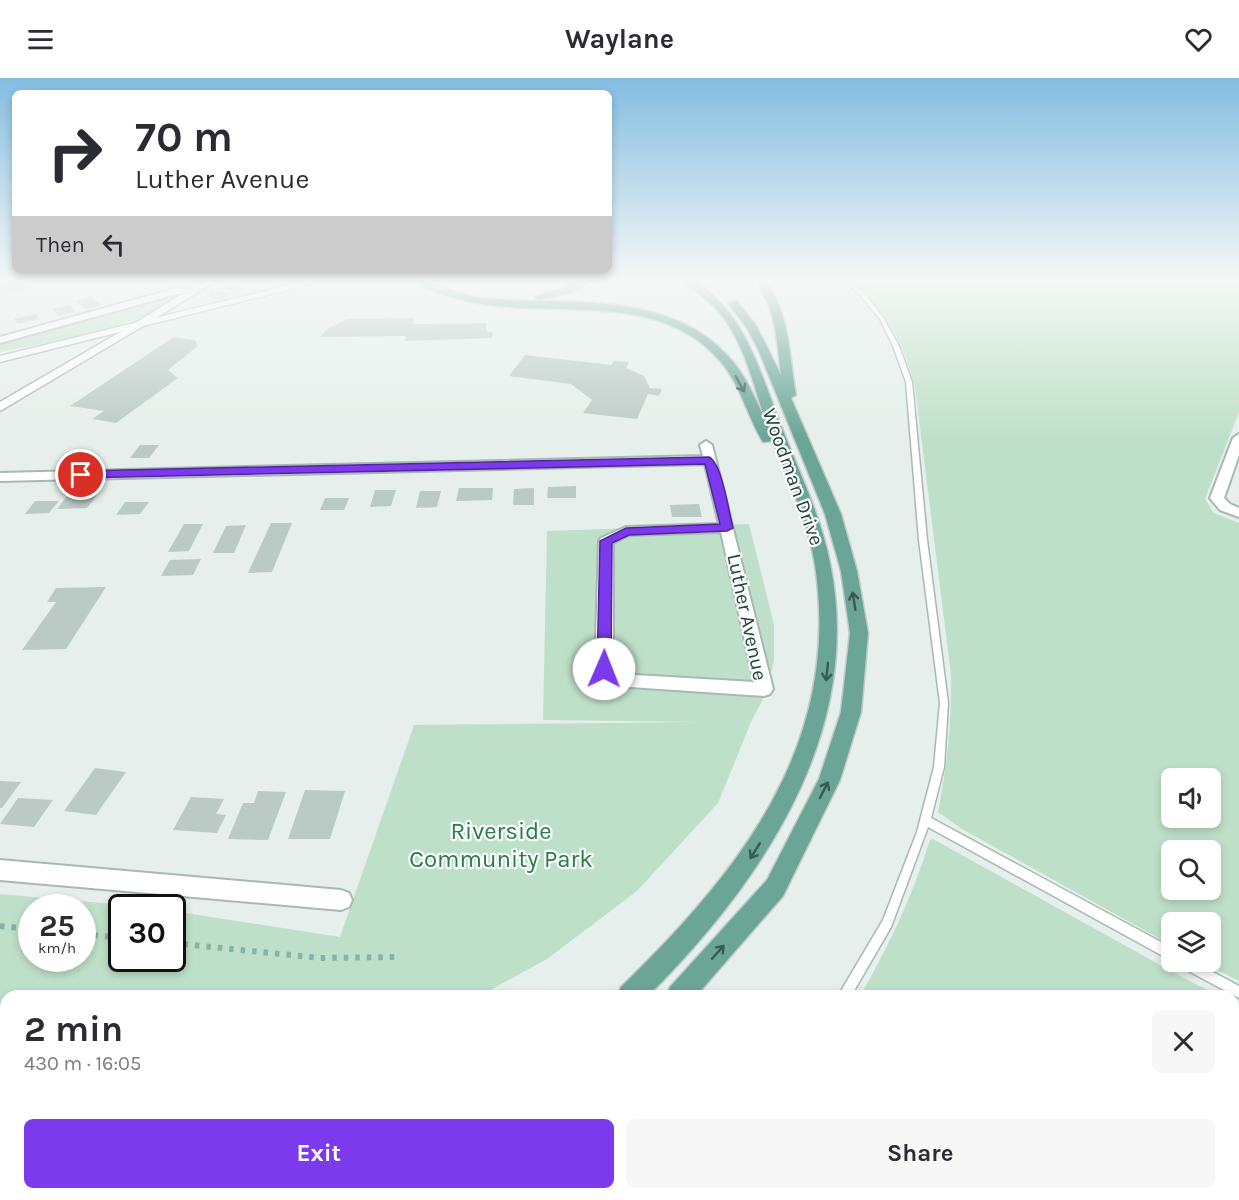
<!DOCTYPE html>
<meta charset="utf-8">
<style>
:root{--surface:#fff;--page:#f7f7f7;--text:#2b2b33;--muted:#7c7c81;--accent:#7c3aed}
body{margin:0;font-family:Karla,sans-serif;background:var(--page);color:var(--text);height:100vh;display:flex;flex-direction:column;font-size:22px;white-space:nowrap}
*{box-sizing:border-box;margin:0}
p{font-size:20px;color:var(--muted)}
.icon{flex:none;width:33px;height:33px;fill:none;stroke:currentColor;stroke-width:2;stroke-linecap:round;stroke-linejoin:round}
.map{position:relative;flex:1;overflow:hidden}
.sheet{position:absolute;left:0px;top:912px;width:1239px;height:210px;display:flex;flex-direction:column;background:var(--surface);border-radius:18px 18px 0 0;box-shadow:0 3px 9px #0003}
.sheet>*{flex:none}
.hud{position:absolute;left:12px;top:12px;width:600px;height:183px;border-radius:9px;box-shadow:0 3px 9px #0003;background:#fff;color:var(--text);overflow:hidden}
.buttons{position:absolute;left:1161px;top:690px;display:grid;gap:12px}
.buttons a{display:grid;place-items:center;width:60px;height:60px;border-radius:9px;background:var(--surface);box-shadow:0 3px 9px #0003;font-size:30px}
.speed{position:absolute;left:18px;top:816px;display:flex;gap:12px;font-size:30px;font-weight:700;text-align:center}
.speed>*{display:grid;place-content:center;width:78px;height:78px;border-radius:50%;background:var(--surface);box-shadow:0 3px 9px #0003;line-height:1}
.speed small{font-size:15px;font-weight:400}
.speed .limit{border:3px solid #111;border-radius:9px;background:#fff;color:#111}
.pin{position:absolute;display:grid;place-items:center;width:51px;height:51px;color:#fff;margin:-26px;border:3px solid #fff;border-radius:50%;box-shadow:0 2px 6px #0007}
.me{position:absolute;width:66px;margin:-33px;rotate:1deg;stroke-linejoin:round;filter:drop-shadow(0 0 4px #0008)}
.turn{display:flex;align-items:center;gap:21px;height:126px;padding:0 24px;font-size:27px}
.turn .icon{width:78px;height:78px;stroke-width:2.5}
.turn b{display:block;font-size:42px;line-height:51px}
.then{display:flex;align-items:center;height:57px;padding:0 24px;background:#0003;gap:12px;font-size:22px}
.round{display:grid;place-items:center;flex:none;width:63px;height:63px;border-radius:9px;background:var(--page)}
.head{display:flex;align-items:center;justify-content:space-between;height:102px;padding:0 24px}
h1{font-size:36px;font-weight:700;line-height:45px}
.action{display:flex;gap:12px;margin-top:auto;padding:12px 24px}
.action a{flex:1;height:69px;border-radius:9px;background:var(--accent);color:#fff;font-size:24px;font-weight:700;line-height:69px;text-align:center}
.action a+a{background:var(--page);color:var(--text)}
header{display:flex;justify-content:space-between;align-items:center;height:78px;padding:0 24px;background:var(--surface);font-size:27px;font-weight:700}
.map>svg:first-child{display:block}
</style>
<header><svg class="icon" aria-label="menu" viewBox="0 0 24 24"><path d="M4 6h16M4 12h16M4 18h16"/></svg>Waylane<svg class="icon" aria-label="heart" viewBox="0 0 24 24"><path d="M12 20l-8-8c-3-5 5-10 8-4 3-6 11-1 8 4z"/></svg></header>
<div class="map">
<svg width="1239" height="1122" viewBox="0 0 1239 1122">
<rect width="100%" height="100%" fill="#e6efeb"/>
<path fill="#bfe0c8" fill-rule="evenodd" d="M 0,203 L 61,203 L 0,217 Z
M 851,203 L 1239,203 L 1239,334 L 1205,421 L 1214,435 L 1239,445 L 1239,903 L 1202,884 L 1210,884 L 1210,844 L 1172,844 L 1171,867 L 962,751 L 938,734 C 947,688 952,644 951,597 L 915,309 C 904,265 887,233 851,203 ZM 1210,700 L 1210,740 L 1172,740 L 1172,700 ZM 1210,772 L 1210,812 L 1172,812 L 1172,772 Z
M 161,220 L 168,221 C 137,253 45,264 0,274 L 0,265 Z
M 749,446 L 774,547 L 774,582 L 767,613 L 751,644 L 718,725 L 637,813 L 547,881 L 479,918 L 6,918 L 6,1116 L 78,1116 L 64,1122 L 0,1122 L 0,816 L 147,829 L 122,830 L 122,880 L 172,880 L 173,833 L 340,859 L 414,647 L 701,644 L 543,642 L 547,453 ZM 32,830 L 82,830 L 82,880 L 32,880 Z
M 933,761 L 1180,898 L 1219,918 L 860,918 C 889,868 913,817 930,762 Z
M 1233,925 L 1239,928 L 1239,1122 L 696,1122 L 702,1116 L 1233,1116 Z"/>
<path fill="#bbcac4" d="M 225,207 L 246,210 L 240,213 L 219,211 Z
M 211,212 L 231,215 L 221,221 L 206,219 Z
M 91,219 L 101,227 L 86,231 L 75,223 Z
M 69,227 L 76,234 L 59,238 L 52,231 Z
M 36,236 L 40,241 L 18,246 L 14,241 Z
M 415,240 L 413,246 L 486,245 L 486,253 L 493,254 L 492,260 L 405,263 L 406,258 L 320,259 L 328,250 L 347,241 Z
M 174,259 L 195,262 L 198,268 L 168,292 L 178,300 L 116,345 L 92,341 L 104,333 L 70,328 Z
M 525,277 L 611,287 L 614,283 L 629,284 L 626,290 L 644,298 L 650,310 L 662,311 L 659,318 L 648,316 L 637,341 L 583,335 L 592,322 L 571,306 L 509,298 Z
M 140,367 L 159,367 L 149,380 L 130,380 Z
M 576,408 L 576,420 L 547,420 L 548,409 Z
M 459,410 L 493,410 L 492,422 L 456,423 Z
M 534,410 L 534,427 L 513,427 L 514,411 Z
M 375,412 L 396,412 L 391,428 L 370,429 Z
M 420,413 L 441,413 L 437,429 L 416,430 Z
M 68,417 L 97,417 L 87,430 L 57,431 Z
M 325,420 L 349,420 L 344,432 L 320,432 Z
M 35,423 L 59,423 L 49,435 L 25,436 Z
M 125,424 L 149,424 L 140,436 L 116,437 Z
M 699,426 L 702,439 L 672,439 L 670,427 Z
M 271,445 L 292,445 L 272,494 L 248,495 Z
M 184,446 L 203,446 L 189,473 L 168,474 Z
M 246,447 L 234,475 L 213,475 L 226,448 Z
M 201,481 L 193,497 L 161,498 L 170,482 Z
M 106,509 L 66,571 L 22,572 L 56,524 L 47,524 L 56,510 Z
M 95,690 L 126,694 L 96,737 L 64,733 Z
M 0,703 L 21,704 L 2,730 L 0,730 Z
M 305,712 L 345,713 L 330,761 L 288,761 Z
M 258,713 L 286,714 L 268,762 L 228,761 L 243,725 L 254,725 Z
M 191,719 L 224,721 L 216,736 L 226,737 L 217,755 L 173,752 Z
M 18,720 L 53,722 L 34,749 L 0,746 Z"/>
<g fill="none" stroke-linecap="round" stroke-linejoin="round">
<defs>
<path id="service" d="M 844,203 L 849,203 L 864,215 L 884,241 L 899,268 L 912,304 L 927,462 L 948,625 L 944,689 L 931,740 L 1172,870 L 1172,883 L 928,749 L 891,849 L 851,918 L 838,918 L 883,842 L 917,754 L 934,689 L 940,625 L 919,462 L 906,304 L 893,268 L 880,241 L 860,217 Z
M 1177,884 L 1194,884 L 1239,908 L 1239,920 L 1179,888 Z
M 666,1116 L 685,1116 L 682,1122 L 663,1122 Z"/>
<path id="minor" d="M 204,203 L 215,203 L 138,251 L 129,249 L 182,216 L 177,216 L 0,265 L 0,259 L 177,210 L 189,212 Z
M 1239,356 L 1239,377 L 1224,420 L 1230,426 L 1239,430 L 1239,439 L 1220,432 L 1210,420 L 1233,360 Z
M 706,363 L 712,367 L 773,611 L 770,616 L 764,618 L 615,608 L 609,607 L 595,591 L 599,463 L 601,460 L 626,449 L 719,446 L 705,386 L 0,403 L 0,395 L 703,378 L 700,367 ZM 721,454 L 754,604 L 619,596 L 613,589 L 613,465 L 629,457 Z
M 0,782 L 341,812 L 349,815 L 352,822 L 349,829 L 341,832 L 0,802 Z"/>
<path id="tertiary" d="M 134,246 L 139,249 L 138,251 L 0,333 L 0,324 Z"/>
<path id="secondary" d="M 306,203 L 323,203 L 0,284 L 0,278 Z"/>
<path id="primary" d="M 414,203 C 437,203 457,216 480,220 C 561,227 668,211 728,278 C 745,296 755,320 765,341 C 753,305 744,264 719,234 C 709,222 695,214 684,203 L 696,203 C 749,241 760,295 783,353 C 800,396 821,439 830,485 C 865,654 761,805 648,918 L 617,918 L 621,909 C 741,792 842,666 815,487 C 808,444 789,403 773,363 L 763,364 C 747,338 741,307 720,283 C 653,205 538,247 452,219 C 439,216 424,211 414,203 Z
M 580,203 L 593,203 L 570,215 L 539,222 L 534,219 Z
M 756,203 L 766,203 C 790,237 789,277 796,317 L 791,320 L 841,436 L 857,493 L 868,555 L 861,634 L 840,702 L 783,818 L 696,918 L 666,918 L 670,909 L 767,802 L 819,701 L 841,634 L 850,555 L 841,493 L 825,436 L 758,271 L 747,250 L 728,225 L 737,223 L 757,249 L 781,297 C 777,263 776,232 756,203 Z
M 310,1116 L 349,1116 L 347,1122 L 308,1122 Z
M 390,1116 L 429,1116 L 427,1122 L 388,1122 Z"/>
</defs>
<use href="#service" stroke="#a8b8b2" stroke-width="3"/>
<use href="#minor" stroke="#a8b8b2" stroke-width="4"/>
<use href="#tertiary" stroke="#a8b8b2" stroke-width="3"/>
<use href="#secondary" stroke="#a4bbb3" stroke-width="3"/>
<use href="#primary" stroke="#c2cac8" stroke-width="3"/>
<path stroke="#86b3a5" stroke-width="6" stroke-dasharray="4.5 7" stroke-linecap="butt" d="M 0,848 L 32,851
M 82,856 L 122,860
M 172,865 L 320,880 L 396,879"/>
<use href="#service" fill="#fff" fill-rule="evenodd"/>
<use href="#minor" fill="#fff" fill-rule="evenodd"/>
<use href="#tertiary" fill="#fff" fill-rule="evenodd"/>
<use href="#secondary" fill="#fff" fill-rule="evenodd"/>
<use href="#primary" fill="#6aa596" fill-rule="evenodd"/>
</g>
<defs><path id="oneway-shaft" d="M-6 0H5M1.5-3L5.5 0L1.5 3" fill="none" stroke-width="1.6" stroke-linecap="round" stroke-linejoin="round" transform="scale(1.5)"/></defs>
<g stroke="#365b51">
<use href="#oneway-shaft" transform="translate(740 306) rotate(61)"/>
<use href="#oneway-shaft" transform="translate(854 523) rotate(-99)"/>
<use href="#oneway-shaft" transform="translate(827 594) rotate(96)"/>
<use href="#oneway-shaft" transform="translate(824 712) rotate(-63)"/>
<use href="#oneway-shaft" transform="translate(755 773) rotate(122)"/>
<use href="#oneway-shaft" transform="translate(718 874) rotate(-48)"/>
</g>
<linearGradient id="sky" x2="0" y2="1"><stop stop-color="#84bce0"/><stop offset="0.56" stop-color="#f4f8f6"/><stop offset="1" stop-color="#f4f8f6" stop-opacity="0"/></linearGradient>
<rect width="1239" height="360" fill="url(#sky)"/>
<path fill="#7c3aed" stroke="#51269a" stroke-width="1.5" d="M 709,379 C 722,385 729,435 733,450 L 727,453 L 629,457 L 612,465 L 611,591 L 604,596 L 597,591 L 600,463 L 626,450 L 720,446 L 705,386 L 81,400 L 75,397 L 81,393 Z"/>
<g text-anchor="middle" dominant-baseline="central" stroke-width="4.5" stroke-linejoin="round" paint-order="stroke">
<g font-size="20" fill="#24423a" stroke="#f7fbf9">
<text transform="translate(793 399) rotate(70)">Woodman Drive</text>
<text transform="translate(747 539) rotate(78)">Luther Avenue</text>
</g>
<g font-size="24" fill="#2d7a4b" stroke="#f7fbf9">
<text x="501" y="753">Riverside<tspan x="501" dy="28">Community Park</tspan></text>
</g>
</g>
</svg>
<div class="buttons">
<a><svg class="icon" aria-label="sound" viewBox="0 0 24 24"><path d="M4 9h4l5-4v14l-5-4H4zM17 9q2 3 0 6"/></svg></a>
<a><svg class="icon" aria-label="search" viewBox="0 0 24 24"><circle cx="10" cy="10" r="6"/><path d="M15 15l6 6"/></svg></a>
<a><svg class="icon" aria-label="layers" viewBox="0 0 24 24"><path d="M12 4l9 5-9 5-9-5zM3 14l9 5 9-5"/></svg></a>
</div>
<div class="speed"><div>25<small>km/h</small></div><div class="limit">30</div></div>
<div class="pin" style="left:81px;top:397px;background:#d93025"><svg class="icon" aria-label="arrive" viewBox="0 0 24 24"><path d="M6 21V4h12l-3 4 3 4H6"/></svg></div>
<svg class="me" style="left:604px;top:591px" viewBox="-20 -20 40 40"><circle r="19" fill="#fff"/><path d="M0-13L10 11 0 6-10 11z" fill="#7c3aed"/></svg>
<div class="hud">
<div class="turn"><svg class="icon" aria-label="right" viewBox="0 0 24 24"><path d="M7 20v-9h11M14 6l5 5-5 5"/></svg><div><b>70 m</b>Luther Avenue</div></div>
<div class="then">Then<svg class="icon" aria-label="left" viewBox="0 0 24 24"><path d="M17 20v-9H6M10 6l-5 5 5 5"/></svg></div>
</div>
<section class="sheet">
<div class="head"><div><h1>2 min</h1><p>430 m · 16:05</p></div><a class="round"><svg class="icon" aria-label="close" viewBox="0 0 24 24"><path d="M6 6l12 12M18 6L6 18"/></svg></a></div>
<div class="action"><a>Exit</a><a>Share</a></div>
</section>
</div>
